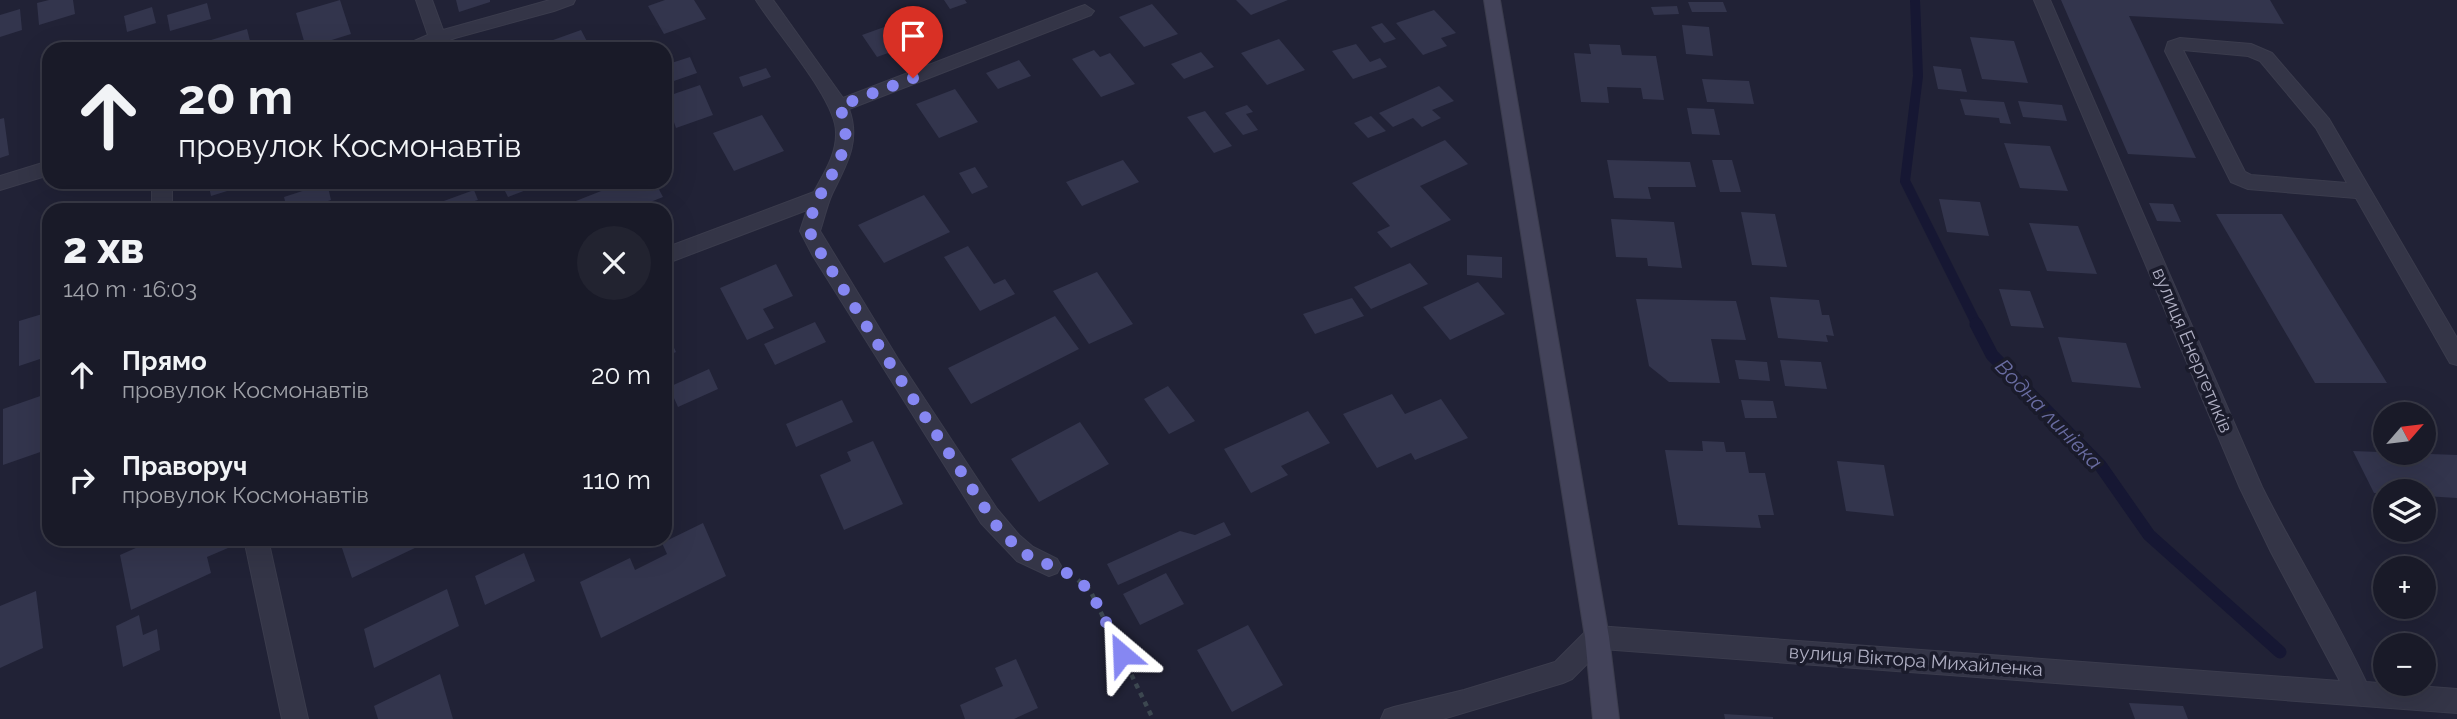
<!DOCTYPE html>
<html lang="uk">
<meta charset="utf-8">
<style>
:root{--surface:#191a28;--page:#222330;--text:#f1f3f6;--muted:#9fa1a8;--line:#373845}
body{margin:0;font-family:Raleway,sans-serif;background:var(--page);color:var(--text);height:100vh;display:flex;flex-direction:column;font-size:26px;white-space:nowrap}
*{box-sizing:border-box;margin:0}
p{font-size:23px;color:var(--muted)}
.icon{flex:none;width:38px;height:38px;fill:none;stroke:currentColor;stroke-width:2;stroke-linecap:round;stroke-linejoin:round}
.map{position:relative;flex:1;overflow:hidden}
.sheet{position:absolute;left:42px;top:203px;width:630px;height:343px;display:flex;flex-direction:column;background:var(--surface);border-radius:21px;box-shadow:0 7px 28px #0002,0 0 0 2px var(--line)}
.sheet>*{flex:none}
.hud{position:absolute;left:42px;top:42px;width:630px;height:147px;border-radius:21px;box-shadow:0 7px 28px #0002,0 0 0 2px var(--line);background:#191a28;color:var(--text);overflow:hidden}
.needle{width:46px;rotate:62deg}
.fabs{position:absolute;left:2373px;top:402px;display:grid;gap:14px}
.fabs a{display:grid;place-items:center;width:63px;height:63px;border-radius:50%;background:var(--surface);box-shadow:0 7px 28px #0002,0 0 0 2px var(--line);font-size:35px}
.pin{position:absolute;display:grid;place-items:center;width:60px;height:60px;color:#fff;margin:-72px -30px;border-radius:50% 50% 50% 0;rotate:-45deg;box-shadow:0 0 7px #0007}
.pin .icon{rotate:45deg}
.me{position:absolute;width:77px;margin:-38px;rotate:334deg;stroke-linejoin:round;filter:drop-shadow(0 0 5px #0008)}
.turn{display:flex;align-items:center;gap:24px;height:147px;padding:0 21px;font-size:32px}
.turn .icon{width:91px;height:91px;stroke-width:2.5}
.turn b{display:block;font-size:49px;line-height:60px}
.round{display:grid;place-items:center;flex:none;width:74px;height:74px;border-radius:37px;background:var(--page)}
.head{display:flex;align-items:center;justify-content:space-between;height:119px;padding:0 21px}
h1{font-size:42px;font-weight:800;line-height:52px}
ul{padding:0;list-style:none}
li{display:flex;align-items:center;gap:21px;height:105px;padding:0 21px}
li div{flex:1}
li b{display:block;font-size:26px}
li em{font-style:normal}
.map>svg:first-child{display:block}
</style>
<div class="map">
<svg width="2457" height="719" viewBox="0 0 2457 719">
<rect width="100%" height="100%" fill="#212236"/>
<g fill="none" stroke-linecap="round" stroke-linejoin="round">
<path stroke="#161733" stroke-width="10" d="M 1915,0 L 1918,76 L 1905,181 L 1977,325"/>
<path stroke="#161733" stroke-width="13" d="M 1976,324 L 1992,355 L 2100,465 L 2149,535 L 2280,652"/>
</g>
<path fill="#33354d" d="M 49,0 L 73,0 L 75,14 L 39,25 L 37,3 Z
M 340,0 L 351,34 L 306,48 L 296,13 Z
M 456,0 L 490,0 L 490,2 L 459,12 Z
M 665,0 L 694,0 L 706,19 L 664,34 L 648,6 Z
M 944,0 L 965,0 L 967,3 L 950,9 Z
M 1236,0 L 1288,0 L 1251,15 Z
M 2061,0 L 2270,0 L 2284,24 L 2129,16 L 2196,158 L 2128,154 Z
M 1688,2 L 1723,2 L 1727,12 L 1692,12 Z
M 207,3 L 211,19 L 170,31 L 167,15 Z
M 1152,4 L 1178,34 L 1144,47 L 1119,17 Z
M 1677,6 L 1679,14 L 1654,15 L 1651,7 Z
M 152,7 L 156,23 L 127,32 L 124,16 Z
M 20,9 L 22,30 L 0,37 L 0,15 Z
M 1434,10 L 1456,33 L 1441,38 L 1447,46 L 1423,55 L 1396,23 Z
M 915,16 L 930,38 L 877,57 L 862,35 Z
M 1382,23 L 1396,39 L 1384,43 L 1371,27 Z
M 1682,25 L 1709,27 L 1713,56 L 1686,54 Z
M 247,29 L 252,49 L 199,49 L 198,44 Z
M 581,30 L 591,49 L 528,49 Z
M 1970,37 L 2014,41 L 2028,83 L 1982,79 Z
M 1279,39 L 1305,70 L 1267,85 L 1241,53 Z
M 1356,44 L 1370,62 L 1380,58 L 1387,67 L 1353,79 L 1332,51 Z
M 1589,44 L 1620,45 L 1622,55 L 1656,56 L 1664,100 L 1643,99 L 1641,88 L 1607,87 L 1609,103 L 1581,102 L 1574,53 L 1591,54 Z
M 1094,50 L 1100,57 L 1110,53 L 1135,84 L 1101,97 L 1072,59 Z
M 1201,52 L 1214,67 L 1184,79 L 1171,64 Z
M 690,57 L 697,73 L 671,82 L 665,65 Z
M 1019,60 L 1031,76 L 998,89 L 986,73 Z
M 1933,66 L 1961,69 L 1967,92 L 1938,89 Z
M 766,68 L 771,77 L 743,87 L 739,77 Z
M 1702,79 L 1749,81 L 1754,104 L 1707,102 Z
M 700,85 L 713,115 L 676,128 L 665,97 Z
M 1439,86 L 1454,101 L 1432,110 L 1441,118 L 1422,127 L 1413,118 L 1393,127 L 1379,113 Z
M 955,89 L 978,122 L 939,138 L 916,104 Z
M 1960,99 L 2004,102 L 2011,124 L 2000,123 L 1999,118 L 1965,115 Z
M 2018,101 L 2062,105 L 2067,121 L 2023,117 Z
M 1247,105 L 1253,112 L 1246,114 L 1258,130 L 1243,135 L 1225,113 Z
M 1687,108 L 1714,109 L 1720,135 L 1692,134 Z
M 1205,111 L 1232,146 L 1214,153 L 1187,117 Z
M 762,115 L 784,151 L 734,171 L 713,133 Z
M 1371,116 L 1386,131 L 1368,138 L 1354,123 Z
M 4,118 L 9,155 L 0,158 L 0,119 Z
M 1445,140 L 1468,164 L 1420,186 L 1451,220 L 1391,248 L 1377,232 L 1390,226 L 1352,183 Z
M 2004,143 L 2050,146 L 2068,191 L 2020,188 Z
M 1123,160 L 1139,182 L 1082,206 L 1066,182 Z
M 1607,160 L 1690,162 L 1696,187 L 1648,187 L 1651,199 L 1614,198 Z
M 1712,160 L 1732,160 L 1741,192 L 1720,192 Z
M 975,167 L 988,187 L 972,194 L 959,173 Z
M 208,182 L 253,182 L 253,183 L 211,196 Z
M 509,182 L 547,182 L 508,197 L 502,185 Z
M 624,182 L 655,182 L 663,197 L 630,210 L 553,210 Z
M 327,183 L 331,200 L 301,210 L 287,210 L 284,197 Z
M 474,190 L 478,200 L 445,210 L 441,202 Z
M 924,195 L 950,232 L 884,263 L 858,225 Z
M 1939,199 L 1980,202 L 1989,236 L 1947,232 Z
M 2149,203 L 2173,204 L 2181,222 L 2157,221 Z
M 1741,212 L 1775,214 L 1787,267 L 1752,265 Z
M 2216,214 L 2282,214 L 2387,383 L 2315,383 Z
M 1611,219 L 1674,222 L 1682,268 L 1648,266 L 1647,258 L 1616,257 Z
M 2029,223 L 2078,226 L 2097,274 L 2047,271 Z
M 968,246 L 994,284 L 1005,279 L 1015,294 L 980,311 L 944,257 Z
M 1467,255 L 1502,257 L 1502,278 L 1467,275 Z
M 1410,263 L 1428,284 L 1371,309 L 1354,287 Z
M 776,264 L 793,296 L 763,309 L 774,328 L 747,340 L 720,288 Z
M 1097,272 L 1133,324 L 1089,344 L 1053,291 Z
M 1478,282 L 1505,314 L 1450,340 L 1423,307 Z
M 1999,289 L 2030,291 L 2044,328 L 2011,326 Z
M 1770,297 L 1819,300 L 1822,315 L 1829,315 L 1834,336 L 1826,335 L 1828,342 L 1778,338 Z
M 1352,298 L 1364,316 L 1315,334 L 1303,314 Z
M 1636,299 L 1736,301 L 1746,340 L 1711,339 L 1720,383 L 1669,382 L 1649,366 Z
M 49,312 L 49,356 L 19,366 L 19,321 Z
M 1055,316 L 1079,349 L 971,404 L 948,368 Z
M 815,322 L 826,342 L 775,365 L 764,344 Z
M 665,328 L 676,352 L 665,357 Z
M 2058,337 L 2126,343 L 2141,388 L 2072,382 Z
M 1735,360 L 1767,362 L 1770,381 L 1739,379 Z
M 1780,360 L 1821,362 L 1827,389 L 1785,386 Z
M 709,369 L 718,389 L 678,407 L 669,387 Z
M 1168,386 L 1195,421 L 1169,434 L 1144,399 Z
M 49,393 L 49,449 L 3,465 L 3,409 Z
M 1392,394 L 1405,414 L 1441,399 L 1468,438 L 1415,460 L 1411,453 L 1377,468 L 1343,414 Z
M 842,400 L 853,422 L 796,447 L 786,424 Z
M 1741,400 L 1773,401 L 1777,418 L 1745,418 Z
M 1308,411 L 1330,443 L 1281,466 L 1288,475 L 1251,493 L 1224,449 Z
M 1080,422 L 1109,464 L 1039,502 L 1011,459 Z
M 873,441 L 903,504 L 844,530 L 820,475 L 851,461 L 847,452 Z
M 1702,441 L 1724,442 L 1726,452 L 1745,452 L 1749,473 L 1765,473 L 1774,515 L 1758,515 L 1761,528 L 1678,525 L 1665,450 L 1703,451 Z
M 2353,451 L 2457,455 L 2457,498 L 2424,496 L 2424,492 L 2374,493 Z
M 1837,461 L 1884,465 L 1894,516 L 1846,511 Z
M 1224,522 L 1231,535 L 1118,585 L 1107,564 L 1180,531 L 1195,535 Z
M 703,523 L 726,576 L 601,638 L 580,582 L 630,558 L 635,570 L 667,554 L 662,543 Z
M 156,539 L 226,539 L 228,548 L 207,557 L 211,573 L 131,610 L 120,555 Z
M 361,539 L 417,539 L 419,546 L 352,578 L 342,548 Z
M 524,553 L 535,581 L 485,605 L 475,576 Z
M 1166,573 L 1184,604 L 1140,625 L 1123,594 Z
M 447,589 L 459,626 L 374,668 L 364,629 Z
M 36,591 L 43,648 L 0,668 L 0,606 Z
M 139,615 L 143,635 L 157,629 L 160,650 L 123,667 L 116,626 Z
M 1248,625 L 1283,685 L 1232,712 L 1197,650 Z
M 1016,659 L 1038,708 L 1014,719 L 965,719 L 960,705 L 1003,686 L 995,668 Z
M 440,674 L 453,719 L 378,719 L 374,706 Z
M 2129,703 L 2183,706 L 2188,719 L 2135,719 Z
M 1724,714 L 1773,717 L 1773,719 L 1725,719 Z"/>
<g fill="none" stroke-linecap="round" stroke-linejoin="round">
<defs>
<path id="lane" d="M 2180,38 L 2251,44 L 2272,53 L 2329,119 L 2457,338 L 2457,365 L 2450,363 L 2356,198 L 2248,189 L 2231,182 L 2165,51 L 2168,42 ZM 2183,50 L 2248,56 L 2260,61 L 2316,128 L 2347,183 L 2251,175 L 2245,172 Z"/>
<path id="street" d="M 416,0 L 432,0 L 443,30 L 550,0 L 575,0 L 573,4 L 554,11 L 455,38 L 426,49 L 402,49 L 405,45 L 428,35 Z
M 756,0 L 773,0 L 843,98 L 1079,7 L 1085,5 L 1094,11 L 1091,15 L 849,109 C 861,142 846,165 832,194 C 827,205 824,219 820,231 L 898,359 L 997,509 L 1019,535 L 1033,547 L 1057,559 L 1061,566 L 1057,573 L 1049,576 L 1017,561 L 981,523 L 813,256 L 800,231 L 807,210 L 665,264 L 665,248 L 814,192 C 824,173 837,154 836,132 C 836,99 775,31 756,0 Z
M 2034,0 L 2050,0 L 2262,487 C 2295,553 2335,615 2366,682 L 2457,689 L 2457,713 L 1602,649 L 1572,679 L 1563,683 L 1443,719 L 1381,719 L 1385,710 L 1394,707 L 1464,690 L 1555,662 L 1588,629 L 1597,626 L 2340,681 L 2271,552 L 2240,488 Z
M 49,161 L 49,175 L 0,190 L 0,176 Z
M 152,182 L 172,182 L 172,210 L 152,210 Z
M 244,539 L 268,539 L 308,719 L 282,719 Z"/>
<path id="secondary" d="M 1484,0 L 1500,0 L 1609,637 L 1619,719 L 1593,719 L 1585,637 Z"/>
</defs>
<use href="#lane" stroke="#3b3c4d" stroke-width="2"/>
<use href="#street" stroke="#3b3c4d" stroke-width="2"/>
<use href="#secondary" stroke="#3b3c4d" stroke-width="2"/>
<path stroke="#3c4750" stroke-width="4.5" stroke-dasharray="5 5" stroke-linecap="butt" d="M 1078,580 L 1090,590 L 1153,719"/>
<use href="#lane" fill="#343547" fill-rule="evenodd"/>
<use href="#street" fill="#343547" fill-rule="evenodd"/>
<use href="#secondary" fill="#43435a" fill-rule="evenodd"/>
</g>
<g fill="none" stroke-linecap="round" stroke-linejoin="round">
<path stroke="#8687f2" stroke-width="12" stroke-dasharray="0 21.6" d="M 913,78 L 839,106 C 866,163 799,193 812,239 L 891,365 L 1000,531 L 1025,554 L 1067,573 L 1090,590 L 1122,654"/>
</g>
<g text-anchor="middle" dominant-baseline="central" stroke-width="7" stroke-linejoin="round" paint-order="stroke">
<g font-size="19" fill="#afafc3" stroke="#1a1b2b">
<text transform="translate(2193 350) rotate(67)">вулиця Енергетиків</text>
<text transform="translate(1916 660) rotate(4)">вулиця Віктора Михайленка</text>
</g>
<g font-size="21" font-style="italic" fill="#696ca1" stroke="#1a1b2b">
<text transform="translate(2049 414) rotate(46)">Водна линівка</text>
</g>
</g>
</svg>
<div class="fabs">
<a><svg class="needle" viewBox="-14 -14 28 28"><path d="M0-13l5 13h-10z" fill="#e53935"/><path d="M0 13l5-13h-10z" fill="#9fa1a8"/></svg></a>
<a><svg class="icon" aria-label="layers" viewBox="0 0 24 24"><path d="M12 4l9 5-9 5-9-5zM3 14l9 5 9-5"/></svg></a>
<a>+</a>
<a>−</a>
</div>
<div class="pin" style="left:913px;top:78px;background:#d93025"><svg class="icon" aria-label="arrive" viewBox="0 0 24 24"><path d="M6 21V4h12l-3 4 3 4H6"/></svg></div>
<svg class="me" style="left:1122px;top:654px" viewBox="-20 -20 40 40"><path d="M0-17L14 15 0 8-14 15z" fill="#8687f2" stroke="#fff" stroke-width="4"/></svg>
<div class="hud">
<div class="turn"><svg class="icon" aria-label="ahead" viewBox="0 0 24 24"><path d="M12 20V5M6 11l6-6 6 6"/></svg><div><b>20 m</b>провулок Космонавтів</div></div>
</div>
<section class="sheet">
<div class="head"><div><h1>2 хв</h1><p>140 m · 16:03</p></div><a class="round"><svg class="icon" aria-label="close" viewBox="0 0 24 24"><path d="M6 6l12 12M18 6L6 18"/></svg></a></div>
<ul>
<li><svg class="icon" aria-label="ahead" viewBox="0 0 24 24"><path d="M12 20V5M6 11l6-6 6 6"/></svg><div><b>Прямо</b><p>провулок Космонавтів</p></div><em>20 m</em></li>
<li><svg class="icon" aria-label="right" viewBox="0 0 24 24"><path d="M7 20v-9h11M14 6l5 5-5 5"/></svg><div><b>Праворуч</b><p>провулок Космонавтів</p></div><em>110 m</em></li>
</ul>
</section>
</div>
